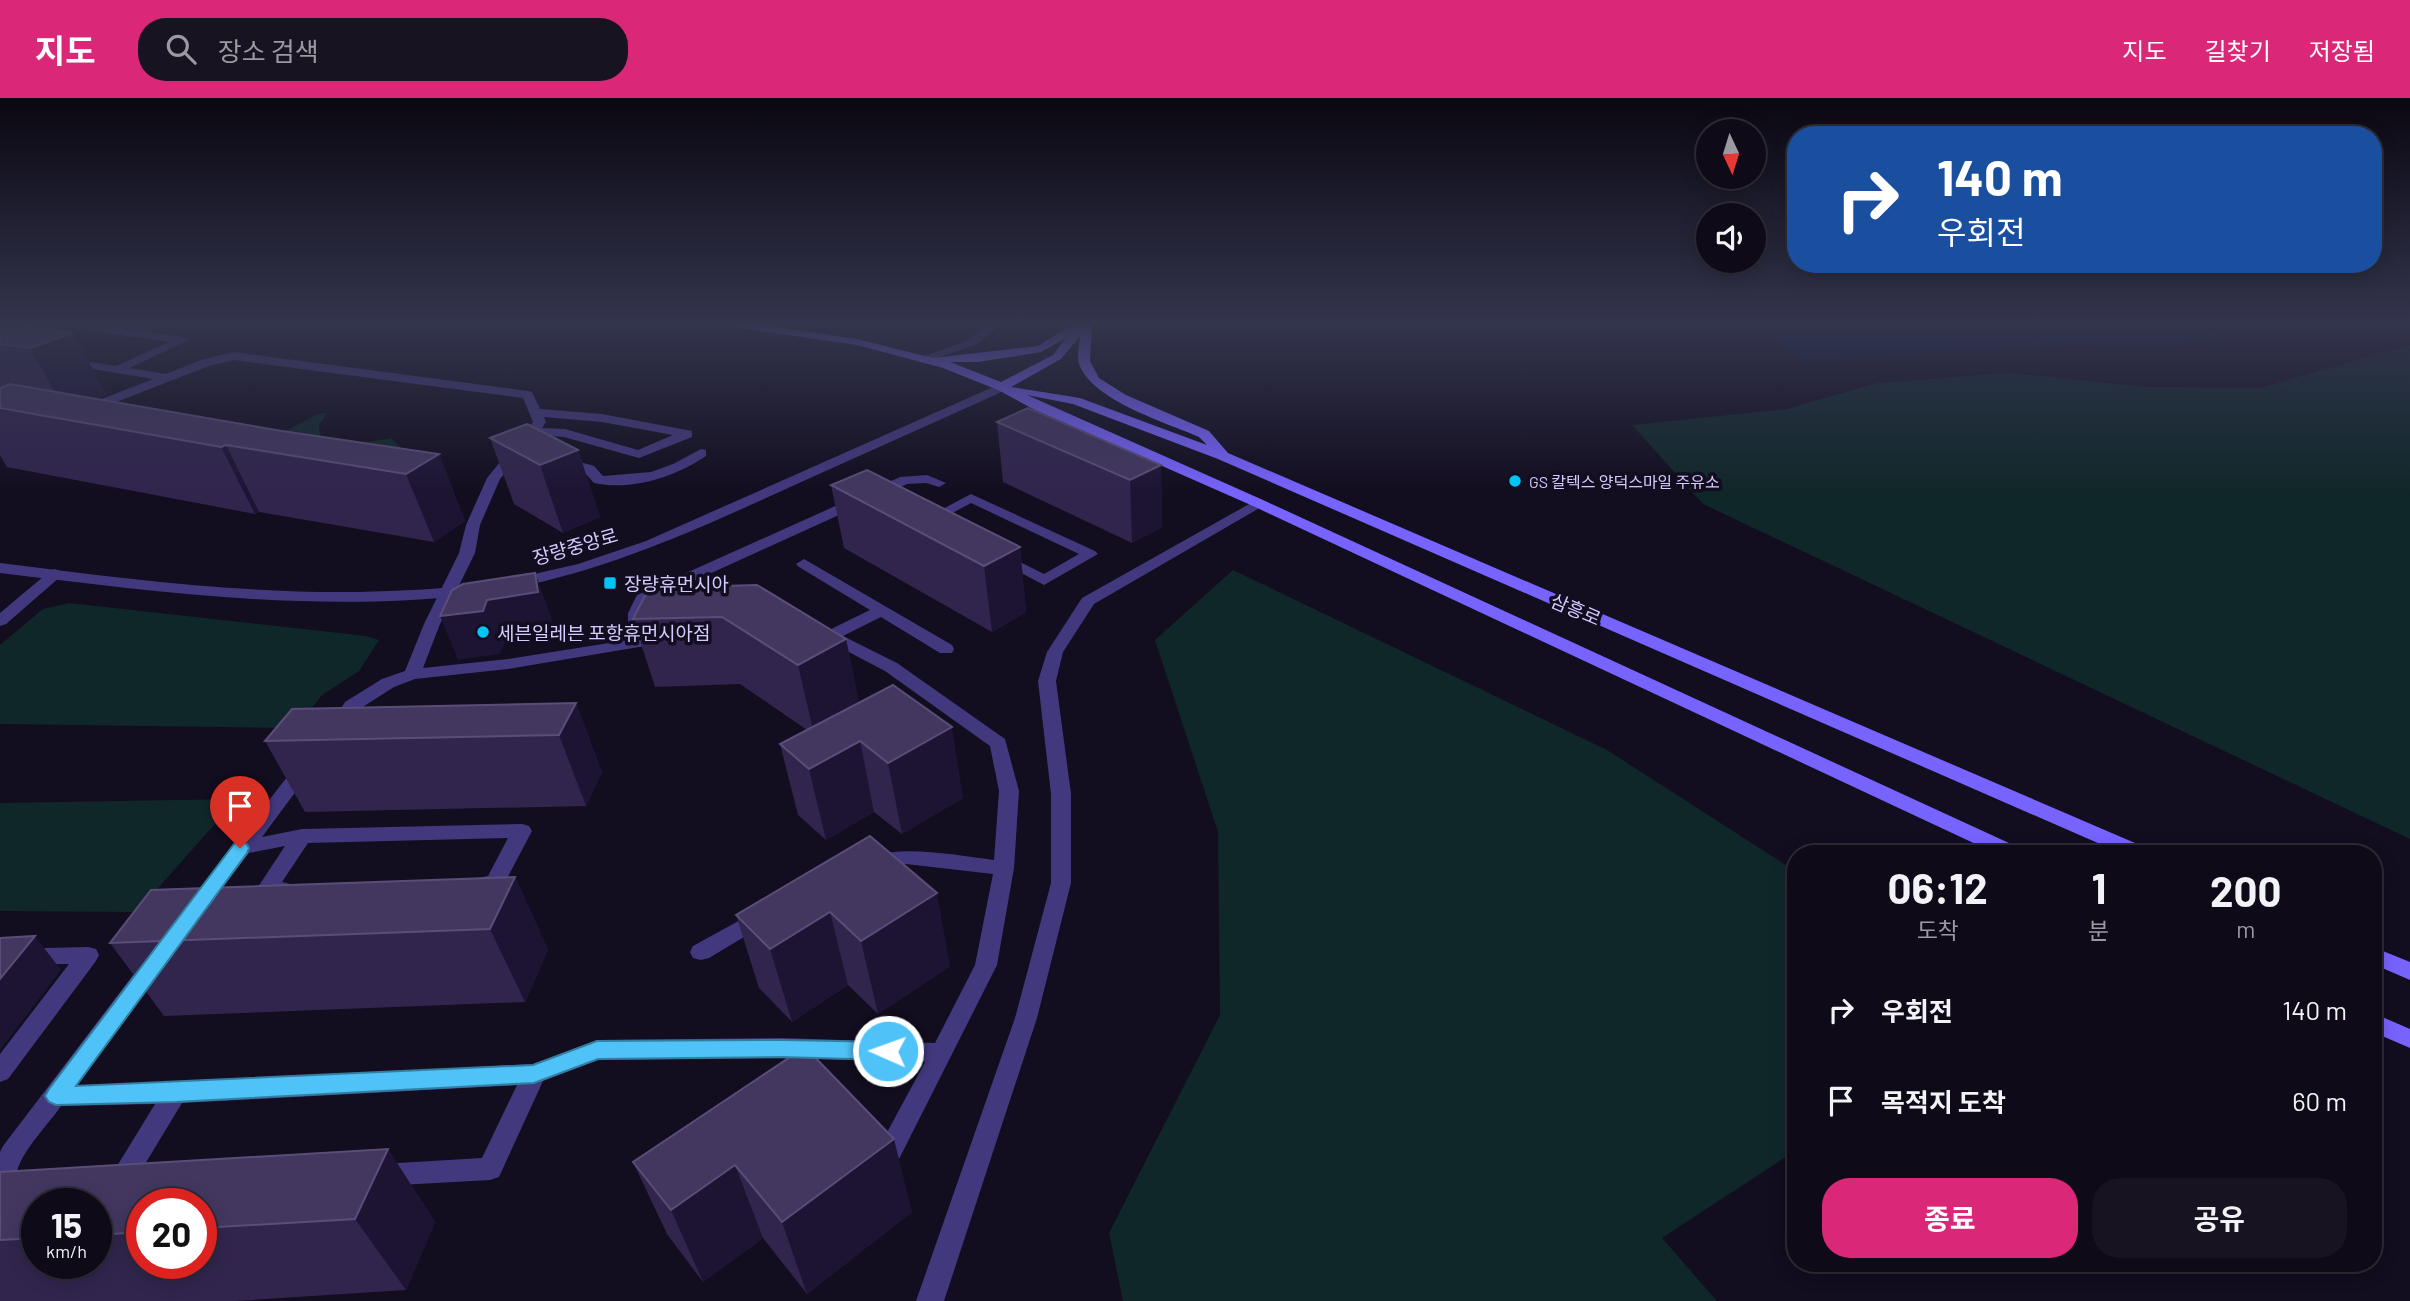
<!DOCTYPE html>
<html lang="ko">
<meta charset="utf-8">
<style>
:root{--surface:#0e0a17;--page:#171320;--text:#f1f3f6;--muted:#9b9aa1;--line:#2e2b36;--accent:#db2777}
body{margin:0;font-family:Barlow,"Noto Sans KR",sans-serif;background:var(--page);color:var(--text);height:100vh;display:flex;flex-direction:column;font-size:26px;white-space:nowrap}
*{box-sizing:border-box;margin:0}
p{font-size:23px;color:var(--muted)}
.icon{flex:none;width:38px;height:38px;fill:none;stroke:currentColor;stroke-width:2;stroke-linecap:round;stroke-linejoin:round}
.map{position:relative;flex:1;overflow:hidden}
.side{position:absolute;left:1787px;top:747px;width:595px;height:427px;display:flex;flex-direction:column;background:var(--surface);border-radius:28px;box-shadow:0 4px 18px #0003,0 0 0 2px var(--line)}
.side>*{flex:none}
.hud{position:absolute;left:1787px;top:28px;width:595px;height:147px;border-radius:28px;box-shadow:0 4px 18px #0003,0 0 0 2px var(--line);background:#1a4fa0;color:#fff;overflow:hidden}
.needle{width:46px;rotate:176deg}
.buttons{position:absolute;left:1696px;top:21px;display:grid;gap:14px}
.buttons a{display:grid;place-items:center;width:70px;height:70px;border-radius:50%;background:var(--surface);box-shadow:0 4px 18px #0003,0 0 0 2px var(--line);font-size:35px}
.speed{position:absolute;left:21px;top:1090px;display:flex;gap:14px;font-size:35px;font-weight:700;text-align:center}
.speed>*{display:grid;place-content:center;width:91px;height:91px;border-radius:50%;background:var(--surface);box-shadow:0 4px 18px #0003,0 0 0 2px var(--line);line-height:1}
.speed small{font-size:18px;font-weight:400}
.speed .limit{border:10px solid #d22;background:#fff;color:#111}
.pin{position:absolute;display:grid;place-items:center;width:60px;height:60px;color:#fff;margin:-72px -30px;border-radius:50% 50% 50% 0;rotate:-45deg;box-shadow:0 0 7px #0007}
.pin .icon{rotate:45deg}
.me{position:absolute;width:77px;margin:-38px;rotate:272deg;stroke-linejoin:round;filter:drop-shadow(0 0 5px #0008)}
.turn{display:flex;align-items:center;gap:24px;height:147px;padding:0 35px;font-size:32px}
.turn .icon{width:91px;height:91px;stroke-width:2.5}
.turn b{display:block;font-size:49px;line-height:60px}
.eta{display:flex;justify-content:space-evenly;align-items:center;height:119px;text-align:center}
.eta b{font-size:42px;font-weight:700;line-height:49px}
.primary-button{display:flex;gap:14px;margin-top:auto;padding:14px 35px}
.primary-button a{flex:1;height:80px;border-radius:28px;background:var(--accent);color:#fff;font-size:28px;font-weight:700;line-height:80px;text-align:center}
.primary-button a+a{background:var(--page);color:var(--text)}
ul{padding:0;list-style:none}
li{display:flex;align-items:center;gap:21px;height:91px;padding:0 35px}
li div{flex:1}
li b{display:block;font-size:26px}
li em{font-style:normal}
header{display:flex;align-items:center;gap:42px;box-sizing:border-box;height:98px;padding:0 35px;background:var(--accent);color:#fff}
header strong{font-size:33px}
nav{display:flex;gap:38px;margin-inline-start:auto;font-size:24px}
.search{width:490px;height:63px;background:var(--page);display:flex;align-items:center;gap:18px;box-sizing:border-box;padding:0 24px;border-radius:28px;color:var(--muted);font-size:26px}
.map>svg:first-child{display:block}
</style>
<header>
<strong>지도</strong>
<div class="search"><svg class="icon" aria-label="search" viewBox="0 0 24 24"><circle cx="10" cy="10" r="6"/><path d="M15 15l6 6"/></svg>장소 검색</div>
<nav><a>지도</a><a>길찾기</a><a>저장됨</a></nav>
</header>
<div class="map">
<svg width="2410" height="1203" viewBox="0 0 2410 1203">
<rect width="100%" height="100%" fill="#120d1f"/>
<path fill="#102729" d="M 2410,247 L 2410,741 L 1703,406 L 1632,327 L 1787,311 L 1877,285 L 2009,275 L 2148,289 L 2260,290 Z
M 327,315 L 319,327 L 321,343 L 357,346 L 391,340 L 403,352 L 242,356 L 318,316 Z
M 1233,472 L 1607,652 L 1795,773 L 1795,1053 L 1662,1140 L 1717,1203 L 1123,1203 L 1109,1135 L 1220,917 L 1218,734 L 1155,542 Z
M 69,505 L 366,538 L 379,542 L 359,573 L 322,597 L 296,630 L 0,626 L 0,547 L 43,511 Z
M 237,701 L 137,814 L 0,813 L 0,705 Z"/>
<path fill="#09163c" d="M 1751,226 L 2220,226 L 2215,227 L 2214,232 L 2221,243 L 2085,246 L 1801,262 Z"/>
<g fill="none" stroke-linecap="round" stroke-linejoin="round">
<path fill="#42387e" fill-rule="evenodd" d="M 26,226 L 41,226 L 0,244 L 0,237 Z
M 61,226 L 92,226 L 182,239 L 188,242 L 130,270 L 166,276 L 201,262 L 234,254 L 528,293 L 532,294 L 540,311 L 602,316 L 692,333 L 692,339 L 639,360 L 564,339 L 536,337 L 500,381 L 480,427 L 475,455 L 440,526 L 423,570 L 508,561 L 628,542 L 628,515 L 637,497 L 900,379 L 927,377 L 946,385 L 939,389 L 926,385 L 907,386 L 650,503 L 644,515 L 644,539 L 663,536 L 671,541 L 669,544 L 508,571 L 415,581 L 394,589 L 358,612 L 345,632 L 339,634 L 330,628 L 345,604 L 382,581 L 405,573 L 424,526 L 459,455 L 466,427 L 487,380 L 533,324 L 523,300 L 234,262 L 209,268 L 88,315 L 84,314 L 84,308 L 153,281 L 68,267 L 62,263 L 64,260 L 116,268 L 169,244 L 66,229 ZM 544,319 L 602,324 L 673,337 L 638,352 L 565,331 L 542,330 L 546,324 Z
M 990,226 L 1003,226 L 975,247 L 922,265 L 916,261 L 967,243 Z
M 701,351 L 706,352 L 706,358 C 675,379 632,393 594,385 L 584,374 L 556,363 L 563,359 L 594,368 L 603,378 L 651,374 L 673,366 Z
M 971,396 L 1095,453 L 1098,456 L 1044,487 L 993,460 L 996,457 L 1006,457 L 1044,476 L 1079,456 L 971,405 L 932,426 L 927,427 L 920,423 Z
M 804,461 L 952,547 L 954,551 L 952,555 L 940,555 L 881,519 L 843,538 L 897,565 L 1005,641 L 1019,693 L 1014,770 L 997,867 L 899,1061 L 890,1064 L 881,1061 L 877,1053 L 925,964 L 781,960 L 598,962 L 543,983 L 499,1079 L 490,1082 L 381,1088 L 372,1085 L 368,1077 L 372,1069 L 381,1066 L 482,1060 L 517,987 L 182,1005 L 128,1094 L 119,1098 L 110,1094 L 106,1086 L 155,1006 L 61,1008 C 48,1027 26,1048 18,1070 C 14,1082 19,1092 14,1103 L 5,1107 L 0,1105 L 0,1054 L 3,1048 L 146,860 L 154,858 L 162,860 L 165,866 L 162,872 L 77,987 L 175,985 L 533,966 L 597,942 L 781,940 L 935,945 L 975,867 L 993,776 L 906,766 L 874,771 L 867,769 L 864,764 L 867,759 C 908,747 952,757 994,762 L 999,693 L 990,648 L 885,573 L 820,539 L 818,536 L 820,533 L 829,532 L 870,512 L 799,469 L 796,466 Z
M 305,663 L 312,665 L 314,669 L 262,739 L 302,731 L 522,726 L 529,728 L 532,733 L 502,790 C 492,793 482,794 472,791 L 469,786 L 472,781 L 488,778 L 508,740 L 308,745 L 282,784 L 290,786 L 293,791 L 290,796 L 266,800 L 259,797 L 256,792 L 285,748 L 249,755 L 203,815 L 196,818 L 189,815 L 186,810 L 189,805 L 298,665 Z
M 762,810 L 769,812 L 773,818 L 769,824 L 709,860 L 701,862 L 693,860 L 690,854 L 693,848 Z"/>
<path fill="#42387e" fill-rule="evenodd" d="M 1258,401 L 1263,402 L 1263,408 L 1094,506 L 1063,554 L 1056,583 L 1071,696 L 1071,785 L 1037,920 L 944,1203 L 916,1203 L 1015,920 L 1051,785 L 1051,696 L 1038,583 L 1047,554 L 1082,500 Z
M 55,471 L 60,473 L 63,476 L 60,479 L 6,526 L 0,528 L 0,515 L 50,473 Z
M 88,849 L 96,851 L 99,857 L 96,863 L 8,981 L 0,984 L 0,956 L 69,866 L 0,867 L 0,851 Z"/>
<path fill="#42387e" fill-rule="evenodd" d="M 1002,285 L 1006,286 L 1006,292 C 934,325 860,357 788,390 C 698,431 611,471 513,490 L 505,485 L 508,482 L 578,466 L 646,443 Z
M 0,465 C 159,485 312,505 472,487 L 480,492 L 472,497 C 310,515 160,494 0,475 Z"/>
<path fill="#7763fe" fill-rule="evenodd" d="M 727,226 L 757,226 L 857,241 L 933,260 L 1038,248 L 1073,226 L 1092,226 L 1090,263 L 1099,280 L 1126,297 L 1209,333 L 1228,355 L 2149,751 L 2152,756 L 2123,756 L 1218,361 L 1073,306 L 1027,297 L 1263,402 L 2022,751 L 2025,756 L 1997,756 L 1253,408 L 1035,312 L 998,292 L 943,270 L 857,247 L 732,229 ZM 1080,238 C 1079,247 1077,258 1079,266 C 1093,303 1165,324 1199,339 L 1207,347 L 1080,300 L 1011,289 L 1061,261 ZM 1066,240 L 1053,257 L 1001,284 L 950,264 L 978,264 L 1041,254 Z
M 2373,849 L 2410,864 L 2410,882 L 2373,866 Z
M 2373,915 L 2410,931 L 2410,950 L 2373,934 Z"/>
</g>
<path fill="#31254d" fill-rule="evenodd" d="M 0,226 L 73,235 L 106,296 L 95,301 L 282,333 L 439,356 L 465,423 L 434,444 L 259,414 L 255,416 L 7,369 L 0,357 Z
M 997,324 L 1161,367 L 1162,429 L 1132,445 L 1003,384 Z
M 490,340 L 578,352 L 600,419 L 563,435 L 514,406 Z
M 831,387 L 1020,449 L 1026,514 L 992,534 L 844,450 Z
M 649,490 L 846,541 L 859,605 L 963,700 L 902,736 L 874,714 L 826,742 L 798,717 L 780,646 L 807,632 L 740,586 L 655,589 L 633,521 Z
M 576,605 L 602,674 L 586,708 L 305,714 L 265,643 Z
M 870,738 L 950,868 L 878,916 L 848,887 L 792,924 L 759,890 L 736,817 Z
M 515,779 L 548,852 L 525,904 L 164,918 L 110,845 Z
M 805,949 L 912,1114 L 807,1196 L 763,1140 L 703,1184 L 667,1136 L 633,1064 Z
M 388,1051 L 435,1124 L 406,1192 L 235,1203 L 0,1203 L 0,1074 ZM 37,1106 L 96,1106 L 96,1166 L 37,1166 ZM 142,1106 L 201,1106 L 201,1166 L 142,1166 Z"/>
<path fill="#1d1433" d="M 73,235 L 106,296 L 65,312 L 30,250 Z
M 226,347 L 259,414 L 255,416 L 221,349 Z
M 578,352 L 600,419 L 563,435 L 540,367 Z
M 439,356 L 465,423 L 434,444 L 406,376 Z
M 1161,367 L 1162,429 L 1132,445 L 1130,382 Z
M 1020,449 L 1026,514 L 992,534 L 984,468 Z
M 535,475 L 551,518 L 554,537 L 505,545 L 500,556 L 458,562 L 440,518 L 487,502 Z
M 846,541 L 860,609 L 814,636 L 798,567 Z
M 576,605 L 602,674 L 586,708 L 559,637 Z
M 952,629 L 963,700 L 902,736 L 888,665 Z
M 860,643 L 874,714 L 826,742 L 809,671 Z
M 515,779 L 548,852 L 525,904 L 490,831 Z
M 937,795 L 950,868 L 878,916 L 861,843 Z
M 830,814 L 848,887 L 792,924 L 770,851 Z
M 35,838 L 61,872 L 0,952 L 0,881 Z
M 894,1041 L 912,1114 L 807,1196 L 782,1124 Z
M 388,1051 L 435,1124 L 406,1192 L 355,1121 Z
M 735,1067 L 763,1140 L 703,1184 L 671,1112 Z"/>
<path fill="#433760" stroke="#5a4e79" stroke-width="2" d="M 0,226 L 11,226 L 73,235 L 30,250 L 0,246 Z
M 10,286 L 282,333 L 439,356 L 406,376 L 226,347 L 221,349 L 0,310 L 0,290 Z
M 1028,310 L 1161,367 L 1130,382 L 997,324 Z
M 527,326 L 578,352 L 540,367 L 490,340 Z
M 867,372 L 1020,449 L 984,468 L 831,387 Z
M 535,475 L 538,494 L 487,502 L 483,513 L 440,518 L 452,492 L 463,486 Z
M 757,487 L 846,541 L 798,567 L 722,519 L 633,521 L 649,490 Z
M 893,587 L 952,629 L 888,665 L 860,643 L 809,671 L 780,646 Z
M 576,605 L 559,637 L 265,643 L 292,611 Z
M 870,738 L 937,795 L 861,843 L 830,814 L 770,851 L 736,817 Z
M 515,779 L 490,831 L 110,845 L 151,792 Z
M 35,838 L 0,881 L 0,840 Z
M 805,949 L 894,1041 L 782,1124 L 735,1067 L 671,1112 L 633,1064 Z
M 388,1051 L 355,1121 L 201,1130 L 201,1106 L 142,1106 L 142,1134 L 96,1137 L 96,1106 L 37,1106 L 37,1140 L 0,1142 L 0,1074 Z"/>
<linearGradient id="sky" x2="0" y2="1"><stop stop-color="#0a0711"/><stop offset="0.57" stop-color="#33354d"/><stop offset="1" stop-color="#33354d" stop-opacity="0"/></linearGradient>
<rect width="2410" height="395" fill="url(#sky)"/>
<path fill="#4fc3f7" stroke="#337fa1" stroke-width="2" d="M 240,744 L 247,746 L 249,750 L 247,755 L 76,988 L 533,967 L 597,943 L 781,942 L 888,944 L 896,947 L 899,953 L 896,959 L 888,962 L 781,959 L 598,961 L 534,985 L 175,1004 L 56,1007 L 49,1004 L 45,998 L 49,991 L 234,746 Z"/>
<g fill="#01c3f5" stroke="#120d1f" stroke-width="2.5">
<circle cx="1515" cy="383" r="7"/>
<rect x="603" y="478" width="14" height="14" rx="3.5"/>
<circle cx="483" cy="534" r="7"/>
</g>
<g text-anchor="middle" dominant-baseline="central" stroke-width="7" stroke-linejoin="round" paint-order="stroke">
<g font-size="16" fill="#d6cbff" stroke="#120d1f" text-anchor="start">
<text x="1529" y="383">GS 칼텍스 양덕스마일 주유소</text>
</g>
<g font-size="19" fill="#d6cbff" stroke="#120d1f">
<text transform="translate(575 448) rotate(-16)">장량중앙로</text>
<text transform="translate(1576 511) rotate(23)">삼흥로</text>
</g>
<g font-size="19" fill="#d6cbff" stroke="#120d1f" text-anchor="start">
<text x="624" y="485">장량휴먼시아</text>
<text x="497" y="534">세븐일레븐 포항휴먼시아점</text>
</g>
</g>
</svg>
<div class="buttons">
<a><svg class="needle" viewBox="-14 -14 28 28"><path d="M0-13l5 13h-10z" fill="#e53935"/><path d="M0 13l5-13h-10z" fill="#9b9aa1"/></svg></a>
<a><svg class="icon" aria-label="sound" viewBox="0 0 24 24"><path d="M4 9h4l5-4v14l-5-4H4zM17 9q2 3 0 6"/></svg></a>
</div>
<div class="speed"><div>15<small>km/h</small></div><div class="limit">20</div></div>
<div class="pin" style="left:240px;top:750px;background:#d93025"><svg class="icon" aria-label="arrive" viewBox="0 0 24 24"><path d="M6 21V4h12l-3 4 3 4H6"/></svg></div>
<svg class="me" style="left:888px;top:953px" viewBox="-20 -20 40 40"><circle r="17" fill="#4fc3f7" stroke="#fff" stroke-width="3"/><path d="M0-11L8 9 0 5-8 9z" fill="#fff"/></svg>
<div class="hud">
<div class="turn"><svg class="icon" aria-label="right" viewBox="0 0 24 24"><path d="M7 20v-9h11M14 6l5 5-5 5"/></svg><div><b>140 m</b>우회전</div></div>
</div>
<section class="side">
<div class="eta">
<div><b>06:12</b><p>도착</p></div>
<div><b>1</b><p>분</p></div>
<div><b>200</b><p>m</p></div>
</div>
<ul>
<li><svg class="icon" aria-label="right" viewBox="0 0 24 24"><path d="M7 20v-9h11M14 6l5 5-5 5"/></svg><div><b>우회전</b></div><em>140 m</em></li>
<li><svg class="icon" aria-label="arrive" viewBox="0 0 24 24"><path d="M6 21V4h12l-3 4 3 4H6"/></svg><div><b>목적지 도착</b></div><em>60 m</em></li>
</ul>
<div class="primary-button"><a>종료</a><a>공유</a></div>
</section>
</div>
